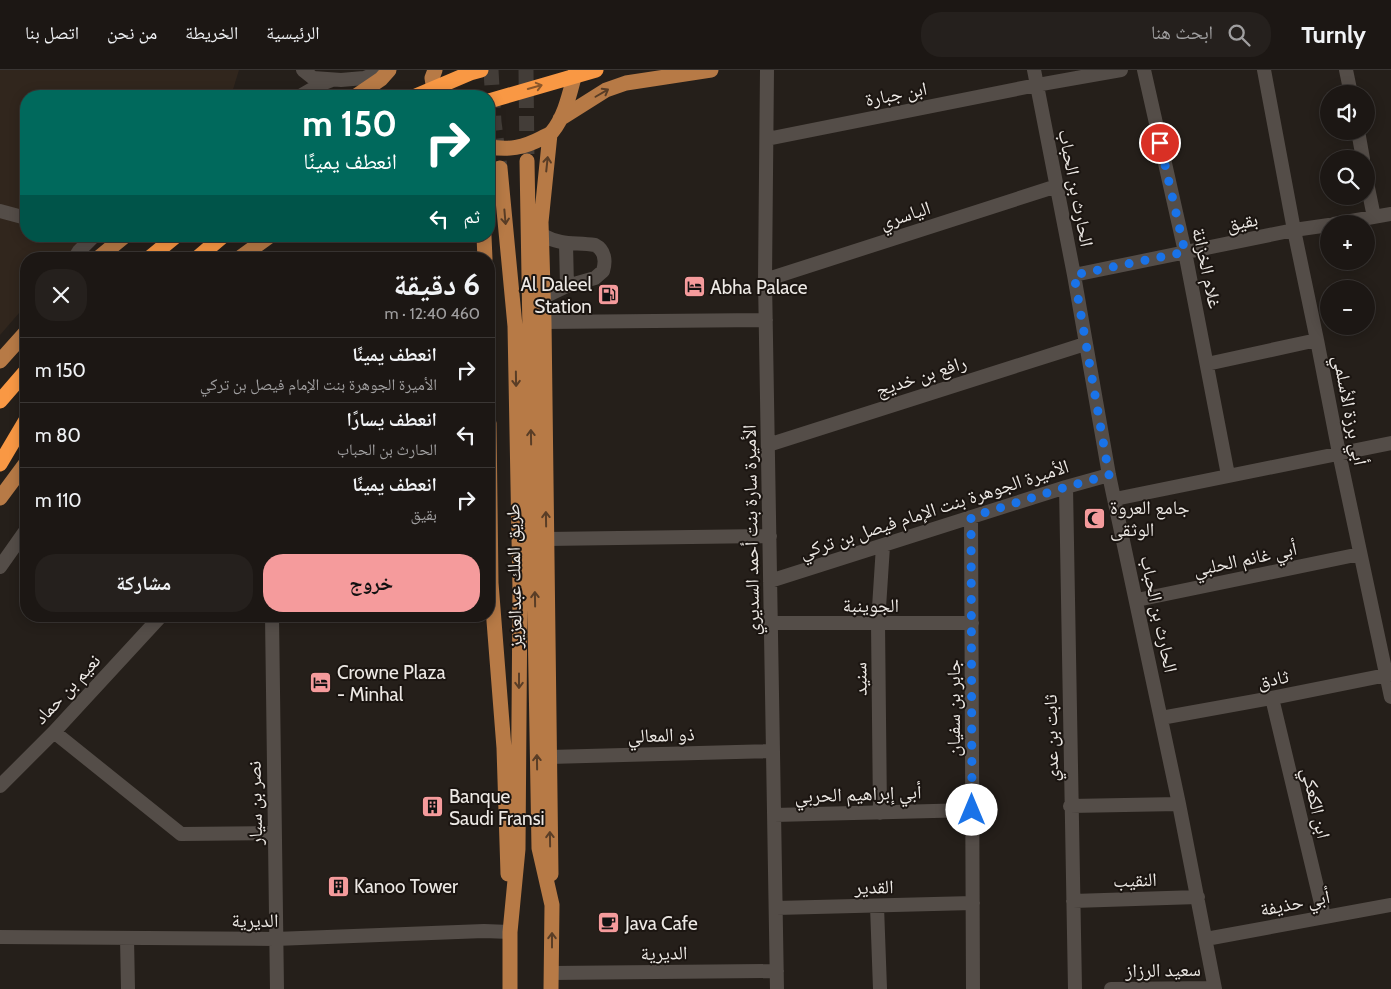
<!DOCTYPE html>
<html lang="ar">
<meta charset="utf-8">
<style>
:root{--surface:#1c1714;--page:#25201d;--text:#f1f3f6;--muted:#a09fa0;--line:#3a3634;--accent:#f59b9c}
body{margin:0;font-family:Cabin,"Noto Naskh Arabic",sans-serif;background:var(--page);color:var(--text);direction:rtl;height:100vh;display:flex;flex-direction:column;font-size:19px;white-space:nowrap}
*{box-sizing:border-box;margin:0}
p{font-size:16px;color:var(--muted)}
.icon{flex:none;width:28px;height:28px;fill:none;stroke:currentColor;stroke-width:2;stroke-linecap:round;stroke-linejoin:round}
.map{position:relative;flex:1;overflow:hidden;direction:ltr}
.panel{position:absolute;left:20px;top:182px;width:475px;height:370px;display:flex;flex-direction:column;background:var(--surface);border-radius:20px;box-shadow:0 2px 12px #0003,0 0 0 1px var(--line);direction:rtl}
.panel>*{flex:none}
.hud{position:absolute;left:20px;top:20px;width:475px;height:152px;border-radius:20px;box-shadow:0 2px 12px #0003,0 0 0 1px var(--line);direction:rtl;background:#00695c;color:#fff;overflow:hidden}
.fabs{position:absolute;left:1320px;top:15px;display:grid;gap:10px}
.fabs a{display:grid;place-items:center;width:55px;height:55px;border-radius:50%;background:var(--surface);box-shadow:0 2px 12px #0003,0 0 0 1px var(--line);font-size:25px}
.pin{position:absolute;display:grid;place-items:center;width:42px;height:42px;color:#fff;margin:-21px;border:2px solid #fff;border-radius:50%;box-shadow:0 1px 5px #0007}
.me{position:absolute;width:55px;margin:-28px;rotate:0deg;stroke-linejoin:round;filter:drop-shadow(0 0 4px #0008)}
.turn{display:flex;align-items:center;gap:18px;height:105px;padding:0 15px;font-size:22px}
.turn .icon{width:65px;height:65px;stroke-width:2.5}
.turn b{display:block;font-size:35px;line-height:42px}
.then{display:flex;align-items:center;height:48px;padding:0 15px;background:#0003;gap:10px;font-size:19px}
.round{display:grid;place-items:center;flex:none;width:52px;height:52px;border-radius:20px;background:var(--page)}
.headline{display:flex;align-items:center;justify-content:space-between;height:85px;padding:0 15px}
h1{font-size:30px;font-weight:700;line-height:38px}
.button{display:flex;gap:10px;margin-top:auto;padding:10px 15px}
.button a{flex:1;height:58px;border-radius:20px;background:var(--accent);color:#111;font-size:20px;font-weight:700;line-height:58px;text-align:center}
.button a+a{background:var(--page);color:var(--text)}
ul{padding:0;list-style:none}
li{display:flex;align-items:center;gap:15px;height:65px;padding:0 15px;border-top:1px solid var(--line)}
li div{flex:1}
li b{display:block;font-size:19px}
li em{font-style:normal}
header{display:flex;align-items:center;gap:30px;box-sizing:border-box;height:70px;padding:0 25px;background:var(--surface);border-bottom:1px solid var(--line)}
header strong{font-size:24px}
nav{display:flex;gap:28px;margin-inline-start:auto;font-size:18px}
.search{width:350px;height:45px;background:var(--page);display:flex;align-items:center;gap:12px;box-sizing:border-box;padding:0 18px;border-radius:20px;color:var(--muted);font-size:19px}
.map>svg:first-child{display:block}
</style>
<header>
<strong>Turnly</strong>
<div class="search"><svg class="icon" aria-label="search" viewBox="0 0 24 24"><circle cx="10" cy="10" r="6"/><path d="M15 15l6 6"/></svg>ابحث هنا</div>
<nav><a>الرئيسية</a><a>الخريطة</a><a>من نحن</a><a>اتصل بنا</a></nav>
</header>
<div class="map">
<svg width="1391" height="919" viewBox="0 0 1391 919">
<rect width="100%" height="100%" fill="#251f1a"/>
<path fill="#31261d" d="M 0,0 L 239,0 L 231,26 L 26,26 L 26,166 L 87,166 L 67,189 L 26,189 L 26,235 L 0,265 Z"/>
<g fill="none" stroke-linecap="round" stroke-linejoin="round">
<path stroke="#433d38" stroke-width="15" stroke-dasharray="15 8" stroke-linecap="butt" d="M 491,0 L 494,52 L 500,98
M 526,0 L 527,91"/>
<path stroke="#544d48" stroke-width="14" d="M 303,0 L 313,8 L 341,10 L 364,8 L 387,0
M 767,0 L 765,210 L 777,919
M 1034,0 L 1074,205 L 1109,405 L 1179,734 L 1215,919
M 1144,0 L 1185,182 L 1228,405
M 1264,0 L 1294,160 L 1317,270 L 1339,383 L 1391,627
M 1346,0 L 1351,24
M 300,26 L 319,15 L 332,10
M 1358,61 L 1363,89
M 767,69 L 1037,15 L 1121,0
M 1366,108 L 1374,147
M 0,141 L 26,148
M 1334,154 L 1391,144
M 542,165 C 563,176 573,172 595,175 C 605,180 606,191 603,201 L 595,208 L 567,216 L 544,227
M 566,174 L 567,216
M 74,189 L 79,181 L 94,166
M 1074,205 L 1294,160 L 1329,155
M 765,210 L 1057,116
M 544,252 L 766,250
M 1207,294 L 1317,270
M 768,375 L 1085,274
M 1066,417 L 1075,919
M 1115,429 L 1391,373
M 971,447 L 973,919
M 546,469 L 770,466
M 0,497 L 26,460
M 770,511 L 1066,417 L 1109,405
M 1137,530 L 1360,484
M 272,546 L 277,919
M 771,553 L 972,553
M 1272,628 L 1324,846
M 1161,648 L 1272,628 L 1391,604
M 54,662 L 181,764 L 274,763
M 549,687 L 773,681
M 0,716 L 54,662 L 161,546
M 1070,736 L 1179,734
M 880,743 L 878,553 L 883,476
M 774,745 L 973,740
M 1073,831 L 1198,827
M 877,836 L 880,919
M 776,838 L 973,833
M 0,867 L 275,869 L 484,861 L 510,862
M 127,868 L 128,919
M 1206,869 L 1391,835
M 551,903 L 777,901
M 1111,919 L 1215,918"/>
<path stroke="#b77a46" stroke-width="15" d="M 356,26 L 381,9 L 389,0
M 435,26 L 432,8 L 435,0
M 560,49 L 606,20 L 626,13 L 711,0
M 550,64 L 541,152 L 544,252 L 551,804
M 489,77 C 509,80 523,78 542,68 C 545,66 549,65 552,62 C 566,45 570,21 576,0
M 527,91 L 539,778 L 552,835 L 551,919
M 500,98 L 515,256 L 520,520 L 518,779 L 510,862 L 510,919
M 484,166 L 485,189
M 97,189 L 125,166
M 238,189 L 270,166
M 0,291 L 26,262
M 489,353 L 491,513 L 504,678 L 508,804
M 0,428 L 26,393"/>
<path stroke="#f99844" stroke-width="15" d="M 416,26 L 470,3 L 481,0
M 489,31 L 596,0
M 148,189 L 176,166
M 196,189 L 223,166
M 0,331 L 26,301
M 0,394 L 26,350"/>
</g>
<defs><path id="oneway-shaft" d="M-6 0H5M1.5-3L5.5 0L1.5 3" fill="none" stroke-width="1.6" stroke-linecap="round" stroke-linejoin="round" transform="scale(1.25)"/></defs>
<use stroke="#8a562a" href="#oneway-shaft" transform="translate(535 17) rotate(-16)"/>
<g stroke="#593d26">
<use href="#oneway-shaft" transform="translate(602 23) rotate(-30)"/>
<use href="#oneway-shaft" transform="translate(547 94) rotate(-84)"/>
<use href="#oneway-shaft" transform="translate(505 147) rotate(85)"/>
<use href="#oneway-shaft" transform="translate(516 309) rotate(89)"/>
<use href="#oneway-shaft" transform="translate(531 367) rotate(-91)"/>
<use href="#oneway-shaft" transform="translate(546 449) rotate(-91)"/>
<use href="#oneway-shaft" transform="translate(535 529) rotate(-91)"/>
<use href="#oneway-shaft" transform="translate(519 611) rotate(90)"/>
<use href="#oneway-shaft" transform="translate(537 692) rotate(-91)"/>
<use href="#oneway-shaft" transform="translate(550 769) rotate(-91)"/>
<use href="#oneway-shaft" transform="translate(552 870) rotate(-90)"/>
</g>
<g fill="none" stroke-linecap="round" stroke-linejoin="round">
<path stroke="#1a73e8" stroke-width="9" stroke-dasharray="0 16.2" d="M 972,740 L 971,447 L 1066,417 L 1109,405 L 1074,205 L 1185,182 L 1160,73"/>
</g>
<defs>
<symbol id="hotel-square" viewBox="-11 -11 22 22"><rect x="-9" y="-9" width="18" height="18" rx="4" fill="#f59b9c" stroke="#1b1511"/><path d="M-6-4.5h1.5V1H6V5H4.5V3h-9V5H-6ZM-4 0a1.8 1.8 0 1 1 3.6 0ZM.5 0V-2.5h3Q6-2.5 6 0Z" fill="#111"/></symbol>
<symbol id="fuel-square" viewBox="-11 -11 22 22"><rect x="-9" y="-9" width="18" height="18" rx="4" fill="#f59b9c" stroke="#1b1511"/><path d="M-5.5-6h7V0h2V4h1.3V-2.5L3-4.5l.8-.8L6-3V5H2.5V1h-1V6h-7ZM-4.2-4.7v3.2H.2V-4.7Z" fill="#111"/></symbol>
<symbol id="mosque-square" viewBox="-11 -11 22 22"><rect x="-9" y="-9" width="18" height="18" rx="4" fill="#f59b9c" stroke="#1b1511"/><path d="M3.5-4.9A6 6 0 1 0 3.5 4.9A5 5 0 1 1 3.5-4.9Z" fill="#111"/></symbol>
<symbol id="building-square" viewBox="-11 -11 22 22"><rect x="-9" y="-9" width="18" height="18" rx="4" fill="#f59b9c" stroke="#1b1511"/><path d="M-4-6H4V6H1V3H-1V6H-4ZM-2.5-4.3h1.7v1.8h-1.7ZM.8-4.3h1.7v1.8H.8ZM-2.5-1h1.7V.8h-1.7ZM.8-1h1.7V.8H.8Z" fill="#111"/></symbol>
<symbol id="cafe-square" viewBox="-11 -11 22 22"><rect x="-9" y="-9" width="18" height="18" rx="4" fill="#f59b9c" stroke="#1b1511"/><path d="M-5.5-4.5H6V0H3Q3 3.5 0 3.5H-2.5Q-5.5 3.5-5.5 0ZM3-3.2v2h1.7v-2ZM-6 4.5H4V6H-6Z" fill="#111"/></symbol>
</defs>
<g fill-rule="evenodd">
<use href="#hotel-square" x="682" y="204" width="25" height="25"/>
<use href="#fuel-square" x="596" y="212" width="25" height="25"/>
<use href="#mosque-square" x="1082" y="436" width="25" height="25"/>
<use href="#hotel-square" x="308" y="600" width="25" height="25"/>
<use href="#building-square" x="420" y="724" width="25" height="25"/>
<use href="#building-square" x="326" y="804" width="25" height="25"/>
<use href="#cafe-square" x="596" y="840" width="25" height="25"/>
</g>
<g text-anchor="middle" dominant-baseline="central" stroke-width="4" stroke-linejoin="round" paint-order="stroke">
<g font-size="19" fill="#ece8e4" stroke="#1b1511">
<text transform="translate(896 24) rotate(-11)">ابن جبارة</text>
<text transform="translate(1076 118) rotate(79)">الحارث بن الحباب</text>
<text transform="translate(905 145) rotate(-18)">الياسري</text>
<text transform="translate(1242 152) rotate(-12)">بقيق</text>
<text transform="translate(1207 198) rotate(78)">غلام الخزانة</text>
<text transform="translate(921 306) rotate(-18)">رافع بن خديج</text>
<text transform="translate(1350 340) rotate(79)">أبي برزة الأسلمي</text>
<text transform="translate(934 439) rotate(-18)">الأميرة الجوهرة بنت الإمام فيصل بن تركي</text>
<text transform="translate(751 460) rotate(-91)">الأميرة سارة بنت أحمد السديري</text>
<text transform="translate(1245 489) rotate(-12)">أبي غانم الحلبي</text>
<text transform="translate(514 506) rotate(-91)">طريق الملك عبدالعزيز</text>
<text x="871" y="535">الجوينبة</text>
<text transform="translate(1159 544) rotate(78)">الحارث بن الحباب</text>
<text transform="translate(860 609) rotate(-91)">سنيد</text>
<text transform="translate(1273 609) rotate(-11)">ثادق</text>
<text transform="translate(67 619) rotate(-47)">نعيم بن حماد</text>
<text transform="translate(953 638) rotate(-90)">جابر بن سفيان</text>
<text transform="translate(661 665) rotate(-2)">ذو المعالي</text>
<text transform="translate(1051 668) rotate(-91)">ثابت بن عدي</text>
<text transform="translate(858 724) rotate(-2)">أبي إبراهيم الحربي</text>
<text transform="translate(255 733) rotate(-91)">نصر بن سيار</text>
<text transform="translate(1316 733) rotate(77)">ابن الكعكي</text>
<text transform="translate(1135 810) rotate(-2)">النقيب</text>
<text transform="translate(874 817) rotate(-1)">القدير</text>
<text transform="translate(1295 833) rotate(-11)">أبي حذيفة</text>
<text x="255" y="850">الديرية</text>
<text transform="translate(664 883) rotate(-1)">الديرية</text>
<text transform="translate(1163 900) rotate(-1)">سعيد الرزاز</text>
</g>
<g font-size="19" fill="#ece8e4" stroke="#1b1511" text-anchor="start">
<text x="592" y="214" text-anchor="end">Al Daleel<tspan x="592" dy="22">Station</tspan></text>
<text x="710" y="217">Abha Palace</text>
<text x="1110" y="437">جامع العروة<tspan x="1110" dy="22">الوثقى</tspan></text>
<text x="337" y="602">Crowne Plaza<tspan x="337" dy="22">- Minhal</tspan></text>
<text x="449" y="726">Banque<tspan x="449" dy="22">Saudi Fransi</tspan></text>
<text x="354" y="816">Kanoo Tower</text>
<text x="625" y="853">Java Cafe</text>
</g>
</g>
</svg>
<div class="fabs">
<a><svg class="icon" aria-label="sound" viewBox="0 0 24 24"><path d="M4 9h4l5-4v14l-5-4H4zM17 9q2 3 0 6"/></svg></a>
<a><svg class="icon" aria-label="search" viewBox="0 0 24 24"><circle cx="10" cy="10" r="6"/><path d="M15 15l6 6"/></svg></a>
<a>+</a>
<a>−</a>
</div>
<div class="pin" style="left:1160px;top:73px;background:#d93025"><svg class="icon" aria-label="arrive" viewBox="0 0 24 24"><path d="M6 21V4h12l-3 4 3 4H6"/></svg></div>
<svg class="me" style="left:972px;top:740px" viewBox="-20 -20 40 40"><circle r="19" fill="#fff"/><path d="M0-13L10 11 0 6-10 11z" fill="#1a73e8"/></svg>
<div class="hud">
<div class="turn"><svg class="icon" aria-label="right" viewBox="0 0 24 24"><path d="M7 20v-9h11M14 6l5 5-5 5"/></svg><div><b>150 m</b>انعطف يمينًا</div></div>
<div class="then">ثم<svg class="icon" aria-label="left" viewBox="0 0 24 24"><path d="M17 20v-9H6M10 6l-5 5 5 5"/></svg></div>
</div>
<section class="panel">
<div class="headline"><div><h1>6 دقيقة</h1><p>460 m · 12:40</p></div><a class="round"><svg class="icon" aria-label="close" viewBox="0 0 24 24"><path d="M6 6l12 12M18 6L6 18"/></svg></a></div>
<ul>
<li><svg class="icon" aria-label="right" viewBox="0 0 24 24"><path d="M7 20v-9h11M14 6l5 5-5 5"/></svg><div><b>انعطف يمينًا</b><p>الأميرة الجوهرة بنت الإمام فيصل بن تركي</p></div><em>150 m</em></li>
<li><svg class="icon" aria-label="left" viewBox="0 0 24 24"><path d="M17 20v-9H6M10 6l-5 5 5 5"/></svg><div><b>انعطف يسارًا</b><p>الحارث بن الحباب</p></div><em>80 m</em></li>
<li><svg class="icon" aria-label="right" viewBox="0 0 24 24"><path d="M7 20v-9h11M14 6l5 5-5 5"/></svg><div><b>انعطف يمينًا</b><p>بقيق</p></div><em>110 m</em></li>
</ul>
<div class="button"><a>خروج</a><a>مشاركة</a></div>
</section>
</div>
